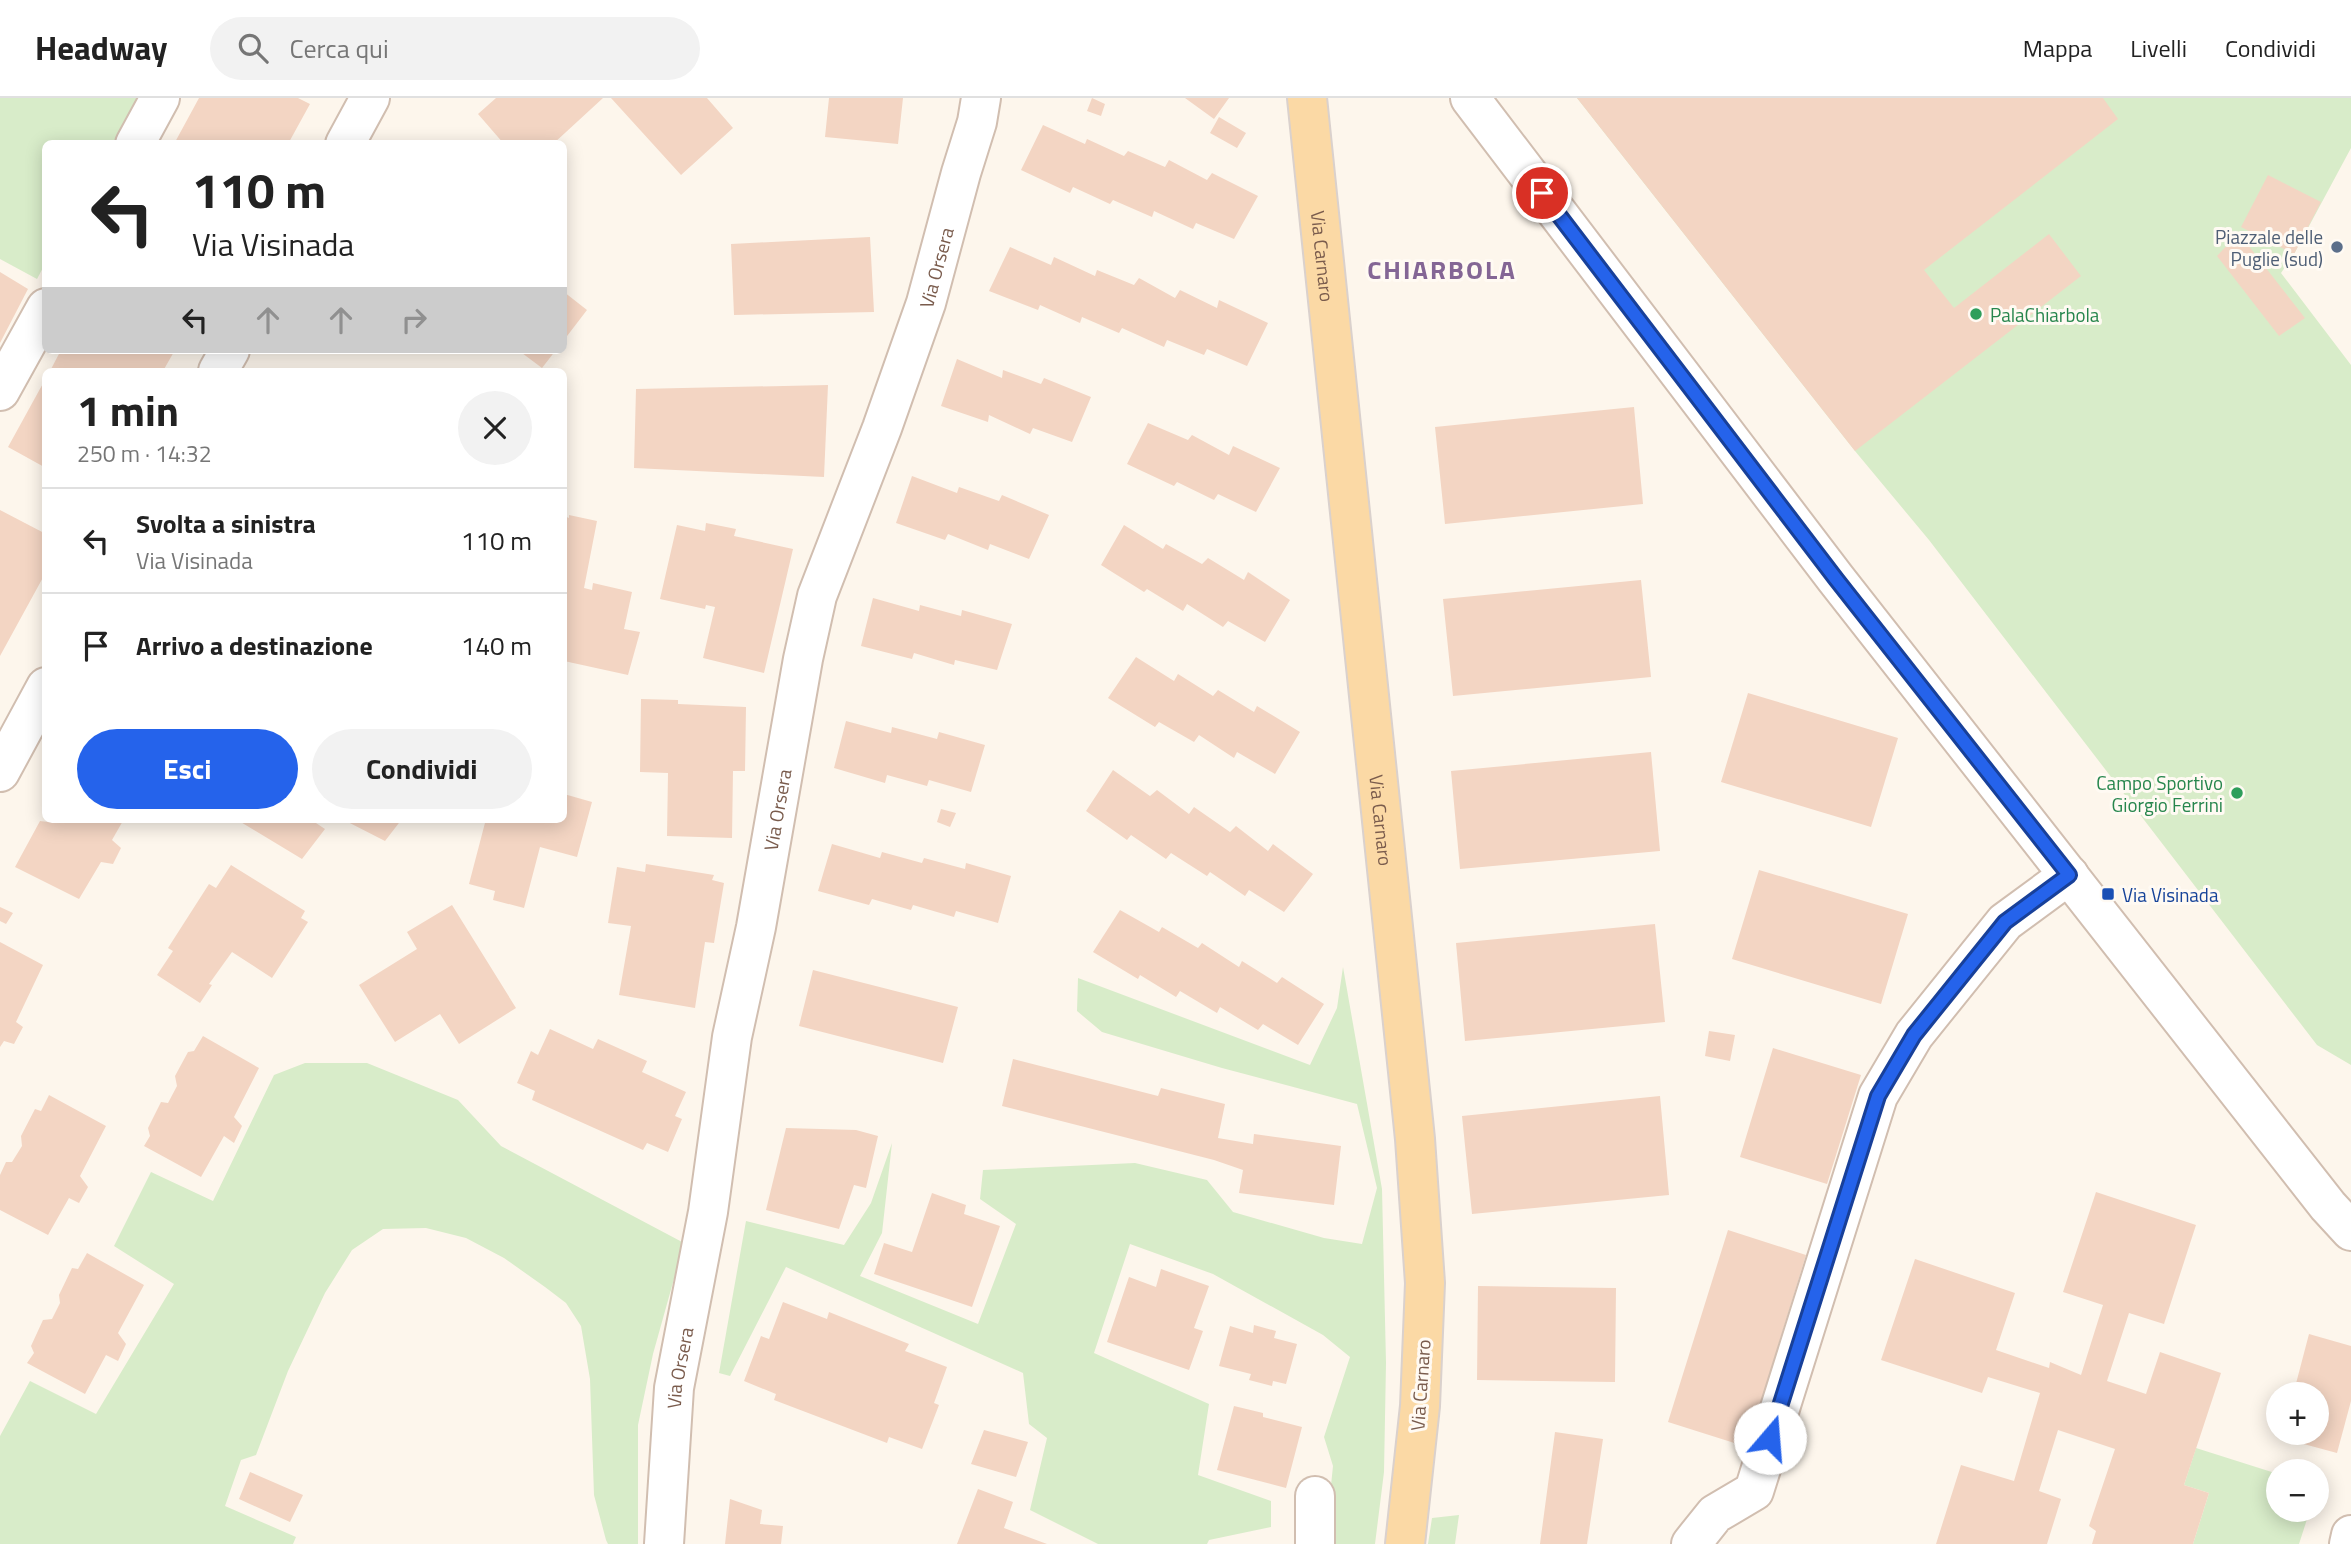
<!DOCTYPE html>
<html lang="it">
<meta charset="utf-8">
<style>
:root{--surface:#fff;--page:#f2f2f2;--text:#222;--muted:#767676;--line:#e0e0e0;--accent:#2563eb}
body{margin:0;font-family:"Titillium Web",sans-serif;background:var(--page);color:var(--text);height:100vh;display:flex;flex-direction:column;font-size:26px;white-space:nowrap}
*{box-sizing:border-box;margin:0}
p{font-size:23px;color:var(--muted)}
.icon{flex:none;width:38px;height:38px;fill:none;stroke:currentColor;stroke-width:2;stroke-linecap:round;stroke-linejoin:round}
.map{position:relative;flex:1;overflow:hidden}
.drawer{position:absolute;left:42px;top:270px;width:525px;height:455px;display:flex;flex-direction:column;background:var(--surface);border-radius:10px;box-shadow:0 4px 18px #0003}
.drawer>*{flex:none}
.banner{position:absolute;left:42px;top:42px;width:525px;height:214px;border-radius:10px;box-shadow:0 4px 18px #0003;background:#fff;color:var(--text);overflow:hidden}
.tools{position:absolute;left:2266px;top:1284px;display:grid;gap:14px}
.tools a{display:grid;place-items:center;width:63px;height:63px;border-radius:50%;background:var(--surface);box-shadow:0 4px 18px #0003;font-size:35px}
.pin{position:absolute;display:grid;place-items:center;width:60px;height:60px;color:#fff;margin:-30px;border:4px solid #fff;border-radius:50%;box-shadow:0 2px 7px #0007}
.me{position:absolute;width:77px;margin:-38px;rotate:18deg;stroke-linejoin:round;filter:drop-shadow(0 0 5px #0008)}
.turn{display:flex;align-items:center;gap:24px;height:147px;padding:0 35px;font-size:32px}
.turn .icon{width:91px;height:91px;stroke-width:2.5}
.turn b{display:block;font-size:49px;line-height:60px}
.lanes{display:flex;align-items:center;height:66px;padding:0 35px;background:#0003;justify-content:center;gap:35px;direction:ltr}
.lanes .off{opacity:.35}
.round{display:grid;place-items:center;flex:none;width:74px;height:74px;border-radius:37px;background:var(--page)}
.headline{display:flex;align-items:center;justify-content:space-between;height:119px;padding:0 35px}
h1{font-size:42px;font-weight:700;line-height:52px}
.button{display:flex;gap:14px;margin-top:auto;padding:14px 35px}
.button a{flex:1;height:80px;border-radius:42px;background:var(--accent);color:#fff;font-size:28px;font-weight:700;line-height:80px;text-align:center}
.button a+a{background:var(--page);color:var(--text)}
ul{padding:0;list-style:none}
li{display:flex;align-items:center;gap:21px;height:105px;padding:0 35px;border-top:2px solid var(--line)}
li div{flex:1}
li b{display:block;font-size:26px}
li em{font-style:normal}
header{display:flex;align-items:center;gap:42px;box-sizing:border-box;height:98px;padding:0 35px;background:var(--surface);border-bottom:2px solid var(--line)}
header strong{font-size:33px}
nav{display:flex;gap:38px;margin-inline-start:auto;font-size:24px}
.search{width:490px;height:63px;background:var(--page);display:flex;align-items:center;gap:18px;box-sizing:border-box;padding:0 24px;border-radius:38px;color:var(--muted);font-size:26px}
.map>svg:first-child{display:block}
</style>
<header>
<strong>Headway</strong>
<div class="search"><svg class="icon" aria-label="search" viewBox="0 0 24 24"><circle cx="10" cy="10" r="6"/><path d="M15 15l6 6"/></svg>Cerca qui</div>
<nav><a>Mappa</a><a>Livelli</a><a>Condividi</a></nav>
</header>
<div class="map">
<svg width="2351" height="1446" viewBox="0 0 2351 1446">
<rect width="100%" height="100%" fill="#fdf6ec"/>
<path fill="#d8ecc9" d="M 0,0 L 137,0 L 113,45 L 46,46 L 45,166 L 37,181 L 0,161 Z
M 1577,0 L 2351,0 L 2351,50 L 2294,156 L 2281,175 L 2351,267 L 2351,967 L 2317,947 L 1929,442 L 1855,353 Z
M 1343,869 L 1382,1091 L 1386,1265 L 1384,1374 L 1375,1446 L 1331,1446 L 1330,1397 L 1333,1368 L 1324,1339 L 1350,1259 L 1323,1237 L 1213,1176 L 1130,1146 L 1094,1255 L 1209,1306 L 1198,1377 L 1271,1403 L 1271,1429 L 1209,1442 L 1207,1446 L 1098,1446 L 1030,1412 L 1047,1340 L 1029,1326 L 1023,1275 L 786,1169 L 730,1278 L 719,1275 L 746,1123 L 844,1147 L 871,1105 L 892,1045 L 882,1135 L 860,1178 L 978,1226 L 1016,1126 L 980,1101 L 983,1072 L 1135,1065 L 1207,1082 L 1233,1114 L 1324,1140 L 1362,1146 L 1377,1090 L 1357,1006 L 1222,970 L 1102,934 L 1077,913 L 1078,880 L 1310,967 L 1337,910 Z
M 305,965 L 367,965 L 458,1002 L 501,1048 L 684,1145 L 653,1256 L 638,1327 L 638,1446 L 608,1446 L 606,1442 L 594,1397 L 590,1281 L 581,1228 L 566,1205 L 545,1189 L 504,1160 L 466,1140 L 426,1130 L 383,1131 L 352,1152 L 325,1195 L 288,1273 L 256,1357 L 241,1362 L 225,1408 L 296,1439 L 293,1446 L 0,1446 L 0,1338 L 30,1283 L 96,1316 L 174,1186 L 114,1148 L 151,1074 L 213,1103 L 274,977 Z
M 2196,1350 L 2278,1376 L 2278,1412 L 2310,1412 L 2299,1446 L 2193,1446 L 2209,1395 L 2184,1387 Z
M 1459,1417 L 1455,1446 L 1428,1446 L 1432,1420 Z"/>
<path fill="#f3d5c3" d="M 199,0 L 298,0 L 310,6 L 288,46 L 174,46 Z
M 496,0 L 603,0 L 553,46 L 504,46 L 478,16 Z
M 611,0 L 707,0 L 733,30 L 681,77 Z
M 829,0 L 903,0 L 898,46 L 825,39 Z
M 1092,0 L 1105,6 L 1101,18 L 1087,13 Z
M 1185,0 L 1229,0 L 1214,21 Z
M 1577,0 L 2103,0 L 2118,21 L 1924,172 L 1954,210 L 2049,136 L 2081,178 L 1855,353 Z
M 1219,19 L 1246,35 L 1237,50 L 1210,35 Z
M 1043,27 L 1085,46 L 1087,41 L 1124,58 L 1128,53 L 1165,69 L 1169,62 L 1207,82 L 1212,75 L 1258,98 L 1234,141 L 1196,125 L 1193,131 L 1154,113 L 1152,119 L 1113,102 L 1110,106 L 1073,89 L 1070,95 L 1021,72 Z
M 2268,77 L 2321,104 L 2294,156 L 2241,129 Z
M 870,139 L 874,214 L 734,217 L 731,146 Z
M 2235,139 L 2248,147 L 2305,220 L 2279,238 L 2217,158 Z
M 1010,149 L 1051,167 L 1054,159 L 1095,178 L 1097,172 L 1134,187 L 1139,180 L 1175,200 L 1180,192 L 1217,210 L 1219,202 L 1268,225 L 1247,268 L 1207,251 L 1204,257 L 1167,242 L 1164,249 L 1122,230 L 1119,235 L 1082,219 L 1080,225 L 1040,207 L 1038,212 L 989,193 Z
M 0,174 L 28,191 L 0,245 Z
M 564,194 L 587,212 L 564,242 Z
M 61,252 L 175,252 L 163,273 L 50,273 Z
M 518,252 L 556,252 L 542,270 Z
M 957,261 L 1002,280 L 1003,272 L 1041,286 L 1044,280 L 1091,299 L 1072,344 L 1033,330 L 1030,336 L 989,317 L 988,324 L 941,308 Z
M 46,280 L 46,370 L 8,349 Z
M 828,287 L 824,379 L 634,370 L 636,291 Z
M 1634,309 L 1643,406 L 1445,426 L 1435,329 Z
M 1148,325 L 1188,342 L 1192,337 L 1229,357 L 1233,348 L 1280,370 L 1256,414 L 1218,396 L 1214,402 L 1177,384 L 1174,388 L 1127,366 Z
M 912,378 L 957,395 L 959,389 L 999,403 L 1002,397 L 1049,417 L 1029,461 L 990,446 L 988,452 L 948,436 L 945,442 L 896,425 Z
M 0,412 L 46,436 L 46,474 L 0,558 Z
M 569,417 L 597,423 L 584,490 L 592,492 L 593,485 L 632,494 L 624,531 L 640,534 L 628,577 L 564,563 L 564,418 L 569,420 Z
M 706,425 L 736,431 L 734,438 L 793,451 L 764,575 L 703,560 L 715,509 L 706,507 L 705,511 L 660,501 L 677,427 L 705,433 Z
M 1124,427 L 1163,451 L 1166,446 L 1202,466 L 1208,460 L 1244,482 L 1248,474 L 1290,502 L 1265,544 L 1228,523 L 1223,529 L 1187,506 L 1183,513 L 1147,491 L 1144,494 L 1101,467 Z
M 1641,482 L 1651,579 L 1453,598 L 1443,501 Z
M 873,500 L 919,513 L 920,507 L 961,518 L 962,512 L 1012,526 L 997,572 L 955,562 L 954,567 L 914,555 L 912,561 L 861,548 Z
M 1136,559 L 1174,583 L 1178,576 L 1213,598 L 1218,592 L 1254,614 L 1257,608 L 1300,634 L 1275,676 L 1237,654 L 1234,660 L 1199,637 L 1194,644 L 1159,624 L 1155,629 L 1108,600 Z
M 1748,595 L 1898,640 L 1871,729 L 1721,684 Z
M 641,601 L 678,602 L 678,606 L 746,609 L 745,673 L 733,673 L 732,740 L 667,738 L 668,675 L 640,674 Z
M 846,623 L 891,635 L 892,629 L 937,641 L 939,634 L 985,647 L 971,694 L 929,682 L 927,688 L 887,677 L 885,685 L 834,670 Z
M 1651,654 L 1660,753 L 1460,771 L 1451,673 Z
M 1113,672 L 1150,698 L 1157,692 L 1189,716 L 1194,709 L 1230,734 L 1236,728 L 1268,753 L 1273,746 L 1313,776 L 1284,814 L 1249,792 L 1245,798 L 1210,774 L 1207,778 L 1171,755 L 1166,761 L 1131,737 L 1127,742 L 1086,713 Z
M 564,696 L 592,704 L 577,759 L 540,749 L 524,810 L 493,802 L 495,793 L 469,786 L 486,721 L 564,721 Z
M 941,711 L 956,715 L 950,729 L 937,724 Z
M 50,721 L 124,721 L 112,742 L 121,750 L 113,766 L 101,764 L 79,801 L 15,769 L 40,723 L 48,724 Z
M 240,721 L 310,721 L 325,731 L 302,761 L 239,723 Z
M 342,721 L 402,721 L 385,743 Z
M 832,746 L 880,760 L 882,754 L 922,765 L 924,760 L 965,771 L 966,765 L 1011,778 L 998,825 L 956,813 L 954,819 L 913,807 L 911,812 L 872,801 L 869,807 L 818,793 Z
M 646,766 L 714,777 L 712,782 L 724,785 L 714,845 L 705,844 L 695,910 L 619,897 L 631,828 L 608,825 L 617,769 L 645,774 Z
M 231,767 L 305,813 L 301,820 L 308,824 L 272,880 L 232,854 L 209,886 L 212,887 L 200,905 L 157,877 L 173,853 L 168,850 L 209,786 L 216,790 Z
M 1759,772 L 1908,816 L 1881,906 L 1732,861 Z
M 452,807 L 516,910 L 459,946 L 440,916 L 395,944 L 359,887 L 417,851 L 407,834 Z
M 0,809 L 13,815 L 6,826 L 0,823 Z
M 1120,812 L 1159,834 L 1162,829 L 1198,850 L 1202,845 L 1239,869 L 1242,863 L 1277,885 L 1282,879 L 1324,906 L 1298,947 L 1263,926 L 1258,932 L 1220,909 L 1217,915 L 1180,893 L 1176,899 L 1140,877 L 1138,881 L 1093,854 Z
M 1655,826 L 1665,924 L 1465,943 L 1456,845 Z
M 0,844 L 43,867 L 16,924 L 23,929 L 14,946 L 4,943 L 0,949 Z
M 813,872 L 958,909 L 943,965 L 799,928 Z
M 550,931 L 593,951 L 598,941 L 647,963 L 642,974 L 686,994 L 675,1018 L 682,1021 L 668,1054 L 647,1045 L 643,1052 L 532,1002 L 535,993 L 517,985 L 531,953 L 538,957 Z
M 1709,933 L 1735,937 L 1730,963 L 1705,958 Z
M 203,938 L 259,970 L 234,1019 L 242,1028 L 234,1045 L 224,1038 L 201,1079 L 144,1048 L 150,1038 L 148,1030 L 161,1004 L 168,1005 L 177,988 L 175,978 L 188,954 L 194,953 Z
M 1773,950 L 1861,977 L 1827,1086 L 1740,1059 Z
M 1013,961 L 1158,998 L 1161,990 L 1225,1006 L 1218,1040 L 1253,1046 L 1254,1036 L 1341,1048 L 1334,1107 L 1239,1095 L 1243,1072 L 1214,1062 L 1002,1008 Z
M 49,997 L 106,1028 L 80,1078 L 88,1089 L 79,1105 L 69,1100 L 48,1137 L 0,1112 L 0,1077 L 6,1064 L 12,1064 L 22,1048 L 21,1038 L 35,1011 L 41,1013 Z
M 1660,998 L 1669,1097 L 1472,1116 L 1462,1018 Z
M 786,1030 L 856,1032 L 878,1038 L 866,1090 L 854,1087 L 839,1131 L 766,1112 Z
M 2096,1094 L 2196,1127 L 2164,1226 L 2129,1215 L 2107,1283 L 2146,1296 L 2160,1254 L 2221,1275 L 2184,1387 L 2209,1395 L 2193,1446 L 2092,1446 L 2096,1433 L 2089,1428 L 2115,1351 L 2058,1332 L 2039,1393 L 2061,1401 L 2047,1446 L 1936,1446 L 1961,1367 L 2014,1383 L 2040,1295 L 1988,1279 L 1982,1295 L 1881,1262 L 1915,1161 L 2015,1195 L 1996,1252 L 2049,1270 L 2050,1264 L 2081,1277 L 2103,1207 L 2063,1194 Z
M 932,1095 L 966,1107 L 964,1116 L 1000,1128 L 972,1209 L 874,1176 L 884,1145 L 912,1154 Z
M 1728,1132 L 1806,1157 L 1747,1349 L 1668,1324 Z
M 87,1155 L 144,1187 L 118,1235 L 126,1246 L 118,1263 L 106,1257 L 85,1296 L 27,1265 L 34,1255 L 31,1248 L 43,1222 L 52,1221 L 60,1205 L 59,1197 L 72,1170 L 78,1171 Z
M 1161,1171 L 1209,1188 L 1194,1230 L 1203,1233 L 1189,1272 L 1107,1244 L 1129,1179 L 1156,1189 Z
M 1478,1188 L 1616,1190 L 1615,1284 L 1477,1282 Z
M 783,1204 L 827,1221 L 829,1214 L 909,1246 L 905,1253 L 947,1269 L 934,1305 L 939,1307 L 922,1351 L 889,1339 L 887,1345 L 774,1302 L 776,1296 L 744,1283 L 761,1238 L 769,1241 Z
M 1254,1227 L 1276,1233 L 1274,1240 L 1297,1246 L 1286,1286 L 1273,1283 L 1272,1288 L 1249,1282 L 1251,1276 L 1219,1268 L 1230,1228 L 1253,1235 Z
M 2309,1236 L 2351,1248 L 2351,1303 L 2337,1355 L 2281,1340 L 2283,1335 L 2317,1335 L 2317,1297 L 2293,1297 Z
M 1234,1308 L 1263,1315 L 1263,1319 L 1302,1329 L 1286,1390 L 1217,1372 Z
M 984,1332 L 1028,1344 L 1016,1379 L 971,1366 Z
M 1555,1334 L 1603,1341 L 1587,1446 L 1540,1446 Z
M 250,1374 L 303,1397 L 290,1424 L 239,1401 Z
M 978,1391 L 1013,1404 L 1004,1430 L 1047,1446 L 957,1446 Z
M 730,1401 L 762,1412 L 760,1426 L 783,1428 L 781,1446 L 725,1446 Z"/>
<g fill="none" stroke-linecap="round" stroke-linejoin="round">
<defs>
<g id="minor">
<path d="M 1470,0 L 1836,481 L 2328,1108 L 2351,1133"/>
<path d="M 135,46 L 160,0"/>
<path d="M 345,46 L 370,0"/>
<path d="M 218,273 L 230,252"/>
<path d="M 0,293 L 46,210"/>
<path d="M 0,674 L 46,589"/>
<path d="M 1315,1398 L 1315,1446"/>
<path id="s1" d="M 664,1446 L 674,1290 L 708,1114 L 732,939 L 756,829 L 803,561 L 817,498 L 882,330 L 926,205 L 961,75 L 977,24 L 981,0"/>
<path d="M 1691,1446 L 1715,1416 L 1754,1393 L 1878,998 L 1914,937 L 2005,824 L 2069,777"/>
<path d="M 2349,1446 L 2351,1437"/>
</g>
<g id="major">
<path id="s2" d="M 1307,0 L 1415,1041 L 1425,1185 L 1420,1308 L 1405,1446"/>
</g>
</defs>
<use href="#minor" stroke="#d1beb0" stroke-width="42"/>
<use href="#major" stroke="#dad1cd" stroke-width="42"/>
<use href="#minor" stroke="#fff" stroke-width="38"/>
<use href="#major" stroke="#fbd9a5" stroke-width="38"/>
</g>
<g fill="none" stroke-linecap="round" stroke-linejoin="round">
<defs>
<path id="route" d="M 1542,95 L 1836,481 L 2069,777 L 2005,824 L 1914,937 L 1878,998 L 1770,1340"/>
</defs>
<use href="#route" stroke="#184099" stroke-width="18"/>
<use href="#route" stroke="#2563eb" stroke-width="12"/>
</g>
<circle fill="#5c6f8a" stroke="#fffaf3" stroke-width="2.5" cx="2337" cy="149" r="7"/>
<g fill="#2e9e5b" stroke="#fffaf3" stroke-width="2.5">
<circle cx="1976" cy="216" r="7"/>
<circle cx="2237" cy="695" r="7"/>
</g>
<rect fill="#1a4fb4" stroke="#fffaf3" stroke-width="2.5" x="2101" y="789" width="14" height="14" rx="3.5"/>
<g text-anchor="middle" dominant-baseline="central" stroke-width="6" stroke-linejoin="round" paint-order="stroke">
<g font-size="19" fill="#4e5e75" stroke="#fffaf3" text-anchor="end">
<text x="2323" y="138">Piazzale delle<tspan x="2323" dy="22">Puglie (sud)</tspan></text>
</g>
<g font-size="19" fill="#7a5c4d" stroke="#fffaf3">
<text stroke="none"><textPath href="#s2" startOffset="159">Via Carnaro</textPath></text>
<text stroke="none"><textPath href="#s1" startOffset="1311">Via Orsera</textPath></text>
<text stroke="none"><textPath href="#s1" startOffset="744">Via Orsera</textPath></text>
<text stroke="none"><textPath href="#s2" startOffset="726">Via Carnaro</textPath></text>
<text stroke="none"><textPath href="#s1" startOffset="177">Via Orsera</textPath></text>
<text transform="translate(1420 1287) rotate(-86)">Via Carnaro</text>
</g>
<g font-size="19" fill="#27864d" stroke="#fffaf3" text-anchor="start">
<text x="1990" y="216">PalaChiarbola</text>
<text x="2223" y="684" text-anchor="end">Campo Sportivo<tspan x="2223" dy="22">Giorgio Ferrini</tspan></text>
</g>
<g font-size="19" fill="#164399" stroke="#fffaf3" text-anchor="start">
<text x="2122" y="796">Via Visinada</text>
</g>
<g font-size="26" font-weight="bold" letter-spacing="2" fill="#846695" stroke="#fffaf3">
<text x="1442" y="171">CHIARBOLA</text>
</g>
</g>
</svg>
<div class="tools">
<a>+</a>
<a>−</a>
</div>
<div class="pin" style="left:1542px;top:95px;background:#d93025"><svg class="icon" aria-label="arrive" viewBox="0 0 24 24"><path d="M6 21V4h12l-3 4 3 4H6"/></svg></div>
<svg class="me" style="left:1770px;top:1340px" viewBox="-20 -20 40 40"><circle r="19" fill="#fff"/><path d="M0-13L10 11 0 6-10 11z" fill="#2563eb"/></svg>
<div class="banner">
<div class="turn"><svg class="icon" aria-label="left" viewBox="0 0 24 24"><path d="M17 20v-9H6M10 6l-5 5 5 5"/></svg><div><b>110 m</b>Via Visinada</div></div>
<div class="lanes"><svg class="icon" aria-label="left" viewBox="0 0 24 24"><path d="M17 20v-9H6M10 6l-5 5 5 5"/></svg><svg class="icon off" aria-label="ahead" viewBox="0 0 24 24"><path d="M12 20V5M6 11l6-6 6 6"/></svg><svg class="icon off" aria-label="ahead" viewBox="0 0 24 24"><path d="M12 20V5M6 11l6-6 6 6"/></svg><svg class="icon off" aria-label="right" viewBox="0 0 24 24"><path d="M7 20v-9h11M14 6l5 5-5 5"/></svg></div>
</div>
<section class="drawer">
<div class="headline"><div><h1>1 min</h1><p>250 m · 14:32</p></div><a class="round"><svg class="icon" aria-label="close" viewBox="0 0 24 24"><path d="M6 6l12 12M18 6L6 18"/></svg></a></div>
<ul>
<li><svg class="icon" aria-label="left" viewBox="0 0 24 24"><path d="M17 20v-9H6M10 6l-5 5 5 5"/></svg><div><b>Svolta a sinistra</b><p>Via Visinada</p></div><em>110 m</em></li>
<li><svg class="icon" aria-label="arrive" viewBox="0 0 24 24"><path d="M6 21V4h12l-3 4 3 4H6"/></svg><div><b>Arrivo a destinazione</b></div><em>140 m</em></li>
</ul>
<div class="button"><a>Esci</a><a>Condividi</a></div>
</section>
</div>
